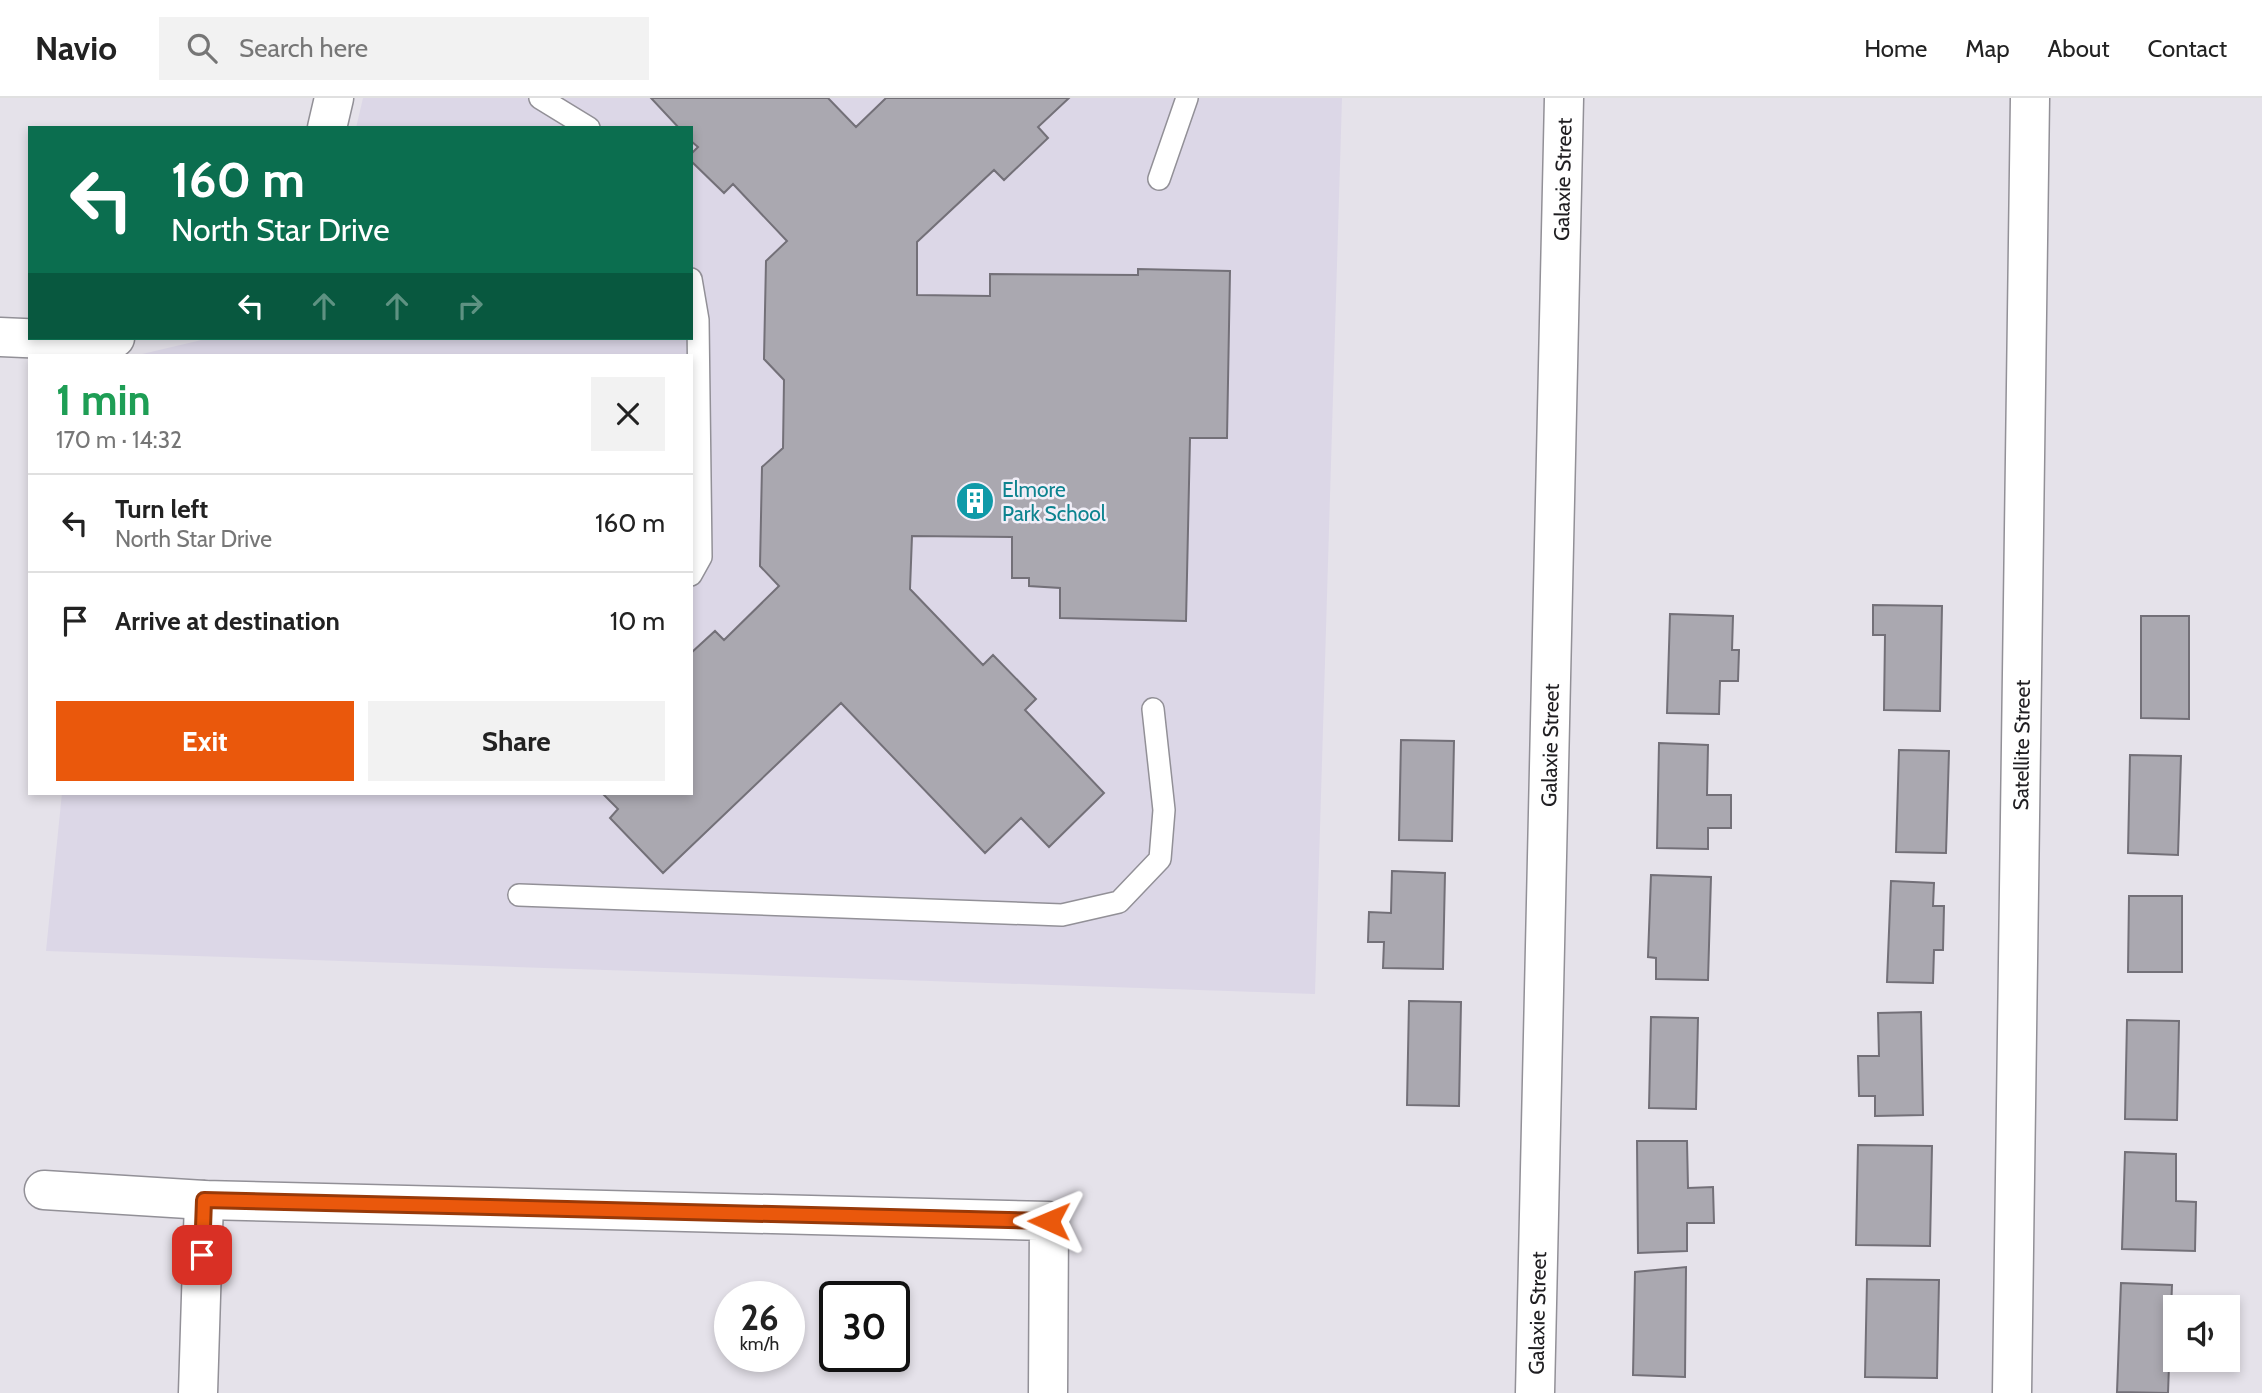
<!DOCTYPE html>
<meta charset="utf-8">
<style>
:root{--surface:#fff;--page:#f2f2f2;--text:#222;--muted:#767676;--line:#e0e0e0;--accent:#ea580c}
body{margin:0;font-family:Cabin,sans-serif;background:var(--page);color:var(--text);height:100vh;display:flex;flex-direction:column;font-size:26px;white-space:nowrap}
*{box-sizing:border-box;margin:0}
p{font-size:23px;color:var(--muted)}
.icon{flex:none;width:38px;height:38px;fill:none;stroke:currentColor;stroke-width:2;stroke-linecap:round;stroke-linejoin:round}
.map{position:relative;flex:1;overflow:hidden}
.panel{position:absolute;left:28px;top:256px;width:665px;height:441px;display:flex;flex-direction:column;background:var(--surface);border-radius:0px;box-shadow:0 4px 10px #0003}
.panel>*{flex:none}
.top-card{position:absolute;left:28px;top:28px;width:665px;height:214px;border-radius:0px;box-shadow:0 4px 10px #0003;background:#0b6e4f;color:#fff;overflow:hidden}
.tools{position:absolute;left:2163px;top:1197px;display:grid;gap:14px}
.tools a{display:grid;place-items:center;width:77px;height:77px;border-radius:0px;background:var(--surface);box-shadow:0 4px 10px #0003;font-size:35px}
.speed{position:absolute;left:714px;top:1183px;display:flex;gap:14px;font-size:35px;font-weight:700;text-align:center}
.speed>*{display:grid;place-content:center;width:91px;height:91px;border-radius:50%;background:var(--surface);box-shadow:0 4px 10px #0003;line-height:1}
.speed small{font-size:18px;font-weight:400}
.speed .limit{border:4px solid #111;border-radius:10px;background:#fff;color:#111}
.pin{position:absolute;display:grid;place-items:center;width:60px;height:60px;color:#fff;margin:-30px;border-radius:14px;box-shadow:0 4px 10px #0006}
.me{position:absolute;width:77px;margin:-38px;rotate:271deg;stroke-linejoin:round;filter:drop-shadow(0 0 5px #0008)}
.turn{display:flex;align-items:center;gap:24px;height:147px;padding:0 28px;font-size:32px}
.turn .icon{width:91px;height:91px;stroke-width:2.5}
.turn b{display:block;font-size:49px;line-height:60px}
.lanes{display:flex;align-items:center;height:66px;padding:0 28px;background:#0003;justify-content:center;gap:35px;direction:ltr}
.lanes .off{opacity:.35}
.round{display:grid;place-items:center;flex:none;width:74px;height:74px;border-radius:0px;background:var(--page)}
.headline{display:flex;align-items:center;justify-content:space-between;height:119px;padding:0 28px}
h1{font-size:42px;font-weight:800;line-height:52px;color:#1e9e55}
.cta{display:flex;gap:14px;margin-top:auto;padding:14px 28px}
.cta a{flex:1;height:80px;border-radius:0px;background:var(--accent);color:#fff;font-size:28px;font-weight:800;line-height:80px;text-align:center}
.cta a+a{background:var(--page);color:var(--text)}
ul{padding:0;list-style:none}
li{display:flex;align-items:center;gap:21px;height:98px;padding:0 28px;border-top:2px solid var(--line)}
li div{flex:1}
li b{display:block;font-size:26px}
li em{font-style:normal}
header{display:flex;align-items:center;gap:42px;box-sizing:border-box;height:98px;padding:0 35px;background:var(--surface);border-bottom:2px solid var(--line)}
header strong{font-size:33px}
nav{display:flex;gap:38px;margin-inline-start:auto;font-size:24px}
.search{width:490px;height:63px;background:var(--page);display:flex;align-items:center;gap:18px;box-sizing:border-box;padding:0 24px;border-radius:0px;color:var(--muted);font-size:26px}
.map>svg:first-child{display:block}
</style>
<header>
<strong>Navio</strong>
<div class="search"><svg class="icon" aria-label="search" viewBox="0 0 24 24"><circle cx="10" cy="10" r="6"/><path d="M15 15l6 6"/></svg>Search here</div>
<nav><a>Home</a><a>Map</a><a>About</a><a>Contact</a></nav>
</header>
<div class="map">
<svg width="2262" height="1295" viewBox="0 0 2262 1295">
<rect width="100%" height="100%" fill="#e5e2ea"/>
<path fill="#dcd7e7" d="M 363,0 L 1342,0 L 1315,896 L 46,853 L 62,695 L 691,695 L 691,257 L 138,257 L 210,240 L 691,240 L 691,30 L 356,30 Z"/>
<path fill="#aaa8b0" stroke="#737078" stroke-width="2" d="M 651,0 L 828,0 L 856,29 L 886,0 L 1069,0 L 1038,29 L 1048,40 L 1004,82 L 994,72 L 917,144 L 917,197 L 990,198 L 990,176 L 1138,177 L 1138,171 L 1230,173 L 1227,340 L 1190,340 L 1186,523 L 1060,520 L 1060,490 L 1029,488 L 1029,480 L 1012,480 L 1012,439 L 912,438 L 910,491 L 983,567 L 993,557 L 1036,601 L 1025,612 L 1104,695 L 1049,749 L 1021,720 L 985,755 L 841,605 L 663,775 L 610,720 L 618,711 L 602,695 L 691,695 L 691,555 L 715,533 L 724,542 L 779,488 L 760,468 L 762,369 L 783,350 L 784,282 L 764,261 L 766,163 L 787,143 L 733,86 L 724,95 L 691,63 L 691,56 L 698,49 L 691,43 L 691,30 L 679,30 Z
M 1873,507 L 1942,508 L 1940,613 L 1884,612 L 1885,537 L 1873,537 Z
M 1670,516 L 1733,518 L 1732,552 L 1739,552 L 1738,583 L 1720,583 L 1719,616 L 1667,615 Z
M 2141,518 L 2189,518 L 2189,621 L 2141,620 Z
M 1401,642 L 1454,643 L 1452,743 L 1399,742 Z
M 1659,645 L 1708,647 L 1707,697 L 1731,697 L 1731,730 L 1708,730 L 1708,751 L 1657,750 Z
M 1899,652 L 1949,653 L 1946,755 L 1896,754 Z
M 2130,657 L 2181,658 L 2178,757 L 2128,755 Z
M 1392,773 L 1445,775 L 1443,871 L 1383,870 L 1384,844 L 1368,844 L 1369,814 L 1391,815 Z
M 1651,777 L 1711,779 L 1708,882 L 1656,881 L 1656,860 L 1648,859 Z
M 1891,783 L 1934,785 L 1933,808 L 1944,808 L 1943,852 L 1934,852 L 1933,885 L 1887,884 Z
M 2129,798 L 2182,798 L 2182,874 L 2128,874 Z
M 1409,903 L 1461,904 L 1459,1008 L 1407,1007 Z
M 1921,914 L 1923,1017 L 1875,1018 L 1875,998 L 1859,998 L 1858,958 L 1879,958 L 1878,915 Z
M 1651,919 L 1698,920 L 1696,1011 L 1649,1010 Z
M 2127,922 L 2179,923 L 2177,1022 L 2125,1021 Z
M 1637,1043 L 1687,1043 L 1688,1090 L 1713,1089 L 1714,1125 L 1687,1125 L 1687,1153 L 1638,1155 Z
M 1858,1047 L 1932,1048 L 1930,1148 L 1856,1147 Z
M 2125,1054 L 2176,1056 L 2176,1103 L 2196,1104 L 2195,1153 L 2122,1151 Z
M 1686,1169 L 1685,1279 L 1633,1277 L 1635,1174 Z
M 1867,1181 L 1939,1182 L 1937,1280 L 1865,1279 Z
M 2121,1185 L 2172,1187 L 2168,1295 L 2117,1294 Z"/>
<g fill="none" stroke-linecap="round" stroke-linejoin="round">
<defs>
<path id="lane" d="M 540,0 L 589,30
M 1159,81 L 1187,0
M 691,181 L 698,222 L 701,459 L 691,477
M 519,797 L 1062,817 L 1119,804 L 1160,761 L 1164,712 L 1153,611"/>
<g id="street">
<path d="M 327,30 L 334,0"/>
<path d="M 0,239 L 92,243 L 115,240"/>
<path d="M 44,1092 L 204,1102 L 1049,1123 L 1048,1295"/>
<path d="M 198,1295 L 204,1102"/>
<path id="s1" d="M 1535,1295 L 1564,0"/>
<path id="s2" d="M 2012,1295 L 2030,0"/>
</g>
</defs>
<use href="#lane" stroke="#929097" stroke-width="24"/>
<use href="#street" stroke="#929097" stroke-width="41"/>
<use href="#lane" stroke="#fff" stroke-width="21"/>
<use href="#street" stroke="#fff" stroke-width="38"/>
</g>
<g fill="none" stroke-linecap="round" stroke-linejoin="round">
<defs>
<path id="route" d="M 202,1157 L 204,1102 L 1049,1123"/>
</defs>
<use href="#route" stroke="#983908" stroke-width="18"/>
<use href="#route" stroke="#ea580c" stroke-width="12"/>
</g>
<defs>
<symbol id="building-disc" viewBox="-11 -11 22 22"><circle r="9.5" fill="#0f9aa8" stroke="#f2eff8"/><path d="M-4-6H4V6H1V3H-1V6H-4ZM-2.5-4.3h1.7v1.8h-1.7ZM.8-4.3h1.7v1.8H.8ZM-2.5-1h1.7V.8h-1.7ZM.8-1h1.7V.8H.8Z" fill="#fff"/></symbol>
</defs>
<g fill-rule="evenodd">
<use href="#building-disc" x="953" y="381" width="44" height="44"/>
</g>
<g text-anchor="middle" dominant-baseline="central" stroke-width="5" stroke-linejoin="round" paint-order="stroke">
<g font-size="21" fill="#1f1e21" stroke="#f2eff8">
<text stroke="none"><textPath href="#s1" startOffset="1214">Galaxie Street</textPath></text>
<text stroke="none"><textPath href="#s1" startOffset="648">Galaxie Street</textPath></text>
<text stroke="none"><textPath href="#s2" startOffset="648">Satellite Street</textPath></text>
<text stroke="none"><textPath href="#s1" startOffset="80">Galaxie Street</textPath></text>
</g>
<g font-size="21" fill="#0d838f" stroke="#f2eff8" text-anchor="start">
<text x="1002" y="391">Elmore<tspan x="1002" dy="24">Park School</tspan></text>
</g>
</g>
</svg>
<div class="tools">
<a><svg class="icon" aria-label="sound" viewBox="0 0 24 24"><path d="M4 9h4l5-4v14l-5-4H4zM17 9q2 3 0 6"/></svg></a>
</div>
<div class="speed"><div>26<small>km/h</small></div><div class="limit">30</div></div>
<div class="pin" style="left:202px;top:1157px;background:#d93025"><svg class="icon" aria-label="arrive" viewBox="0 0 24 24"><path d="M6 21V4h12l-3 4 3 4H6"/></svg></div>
<svg class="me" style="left:1049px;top:1123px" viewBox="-20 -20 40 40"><path d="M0-17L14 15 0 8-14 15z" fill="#ea580c" stroke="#fff" stroke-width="4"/></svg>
<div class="top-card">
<div class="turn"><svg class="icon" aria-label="left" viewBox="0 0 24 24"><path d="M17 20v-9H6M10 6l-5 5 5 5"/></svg><div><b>160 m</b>North Star Drive</div></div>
<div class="lanes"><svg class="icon" aria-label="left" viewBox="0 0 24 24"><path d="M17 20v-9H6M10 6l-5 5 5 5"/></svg><svg class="icon off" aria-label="ahead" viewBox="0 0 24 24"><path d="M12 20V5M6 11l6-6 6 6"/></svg><svg class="icon off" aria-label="ahead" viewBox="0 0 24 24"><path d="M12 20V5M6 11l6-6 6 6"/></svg><svg class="icon off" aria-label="right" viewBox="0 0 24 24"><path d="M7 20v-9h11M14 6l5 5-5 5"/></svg></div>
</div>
<section class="panel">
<div class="headline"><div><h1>1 min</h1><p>170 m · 14:32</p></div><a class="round"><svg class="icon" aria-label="close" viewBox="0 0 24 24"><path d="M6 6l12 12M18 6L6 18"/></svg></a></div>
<ul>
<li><svg class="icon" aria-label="left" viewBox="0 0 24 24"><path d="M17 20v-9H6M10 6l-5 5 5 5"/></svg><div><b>Turn left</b><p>North Star Drive</p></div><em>160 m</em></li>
<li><svg class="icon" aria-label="arrive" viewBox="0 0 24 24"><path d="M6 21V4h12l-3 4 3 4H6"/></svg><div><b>Arrive at destination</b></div><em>10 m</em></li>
</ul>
<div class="cta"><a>Exit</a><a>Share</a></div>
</section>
</div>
